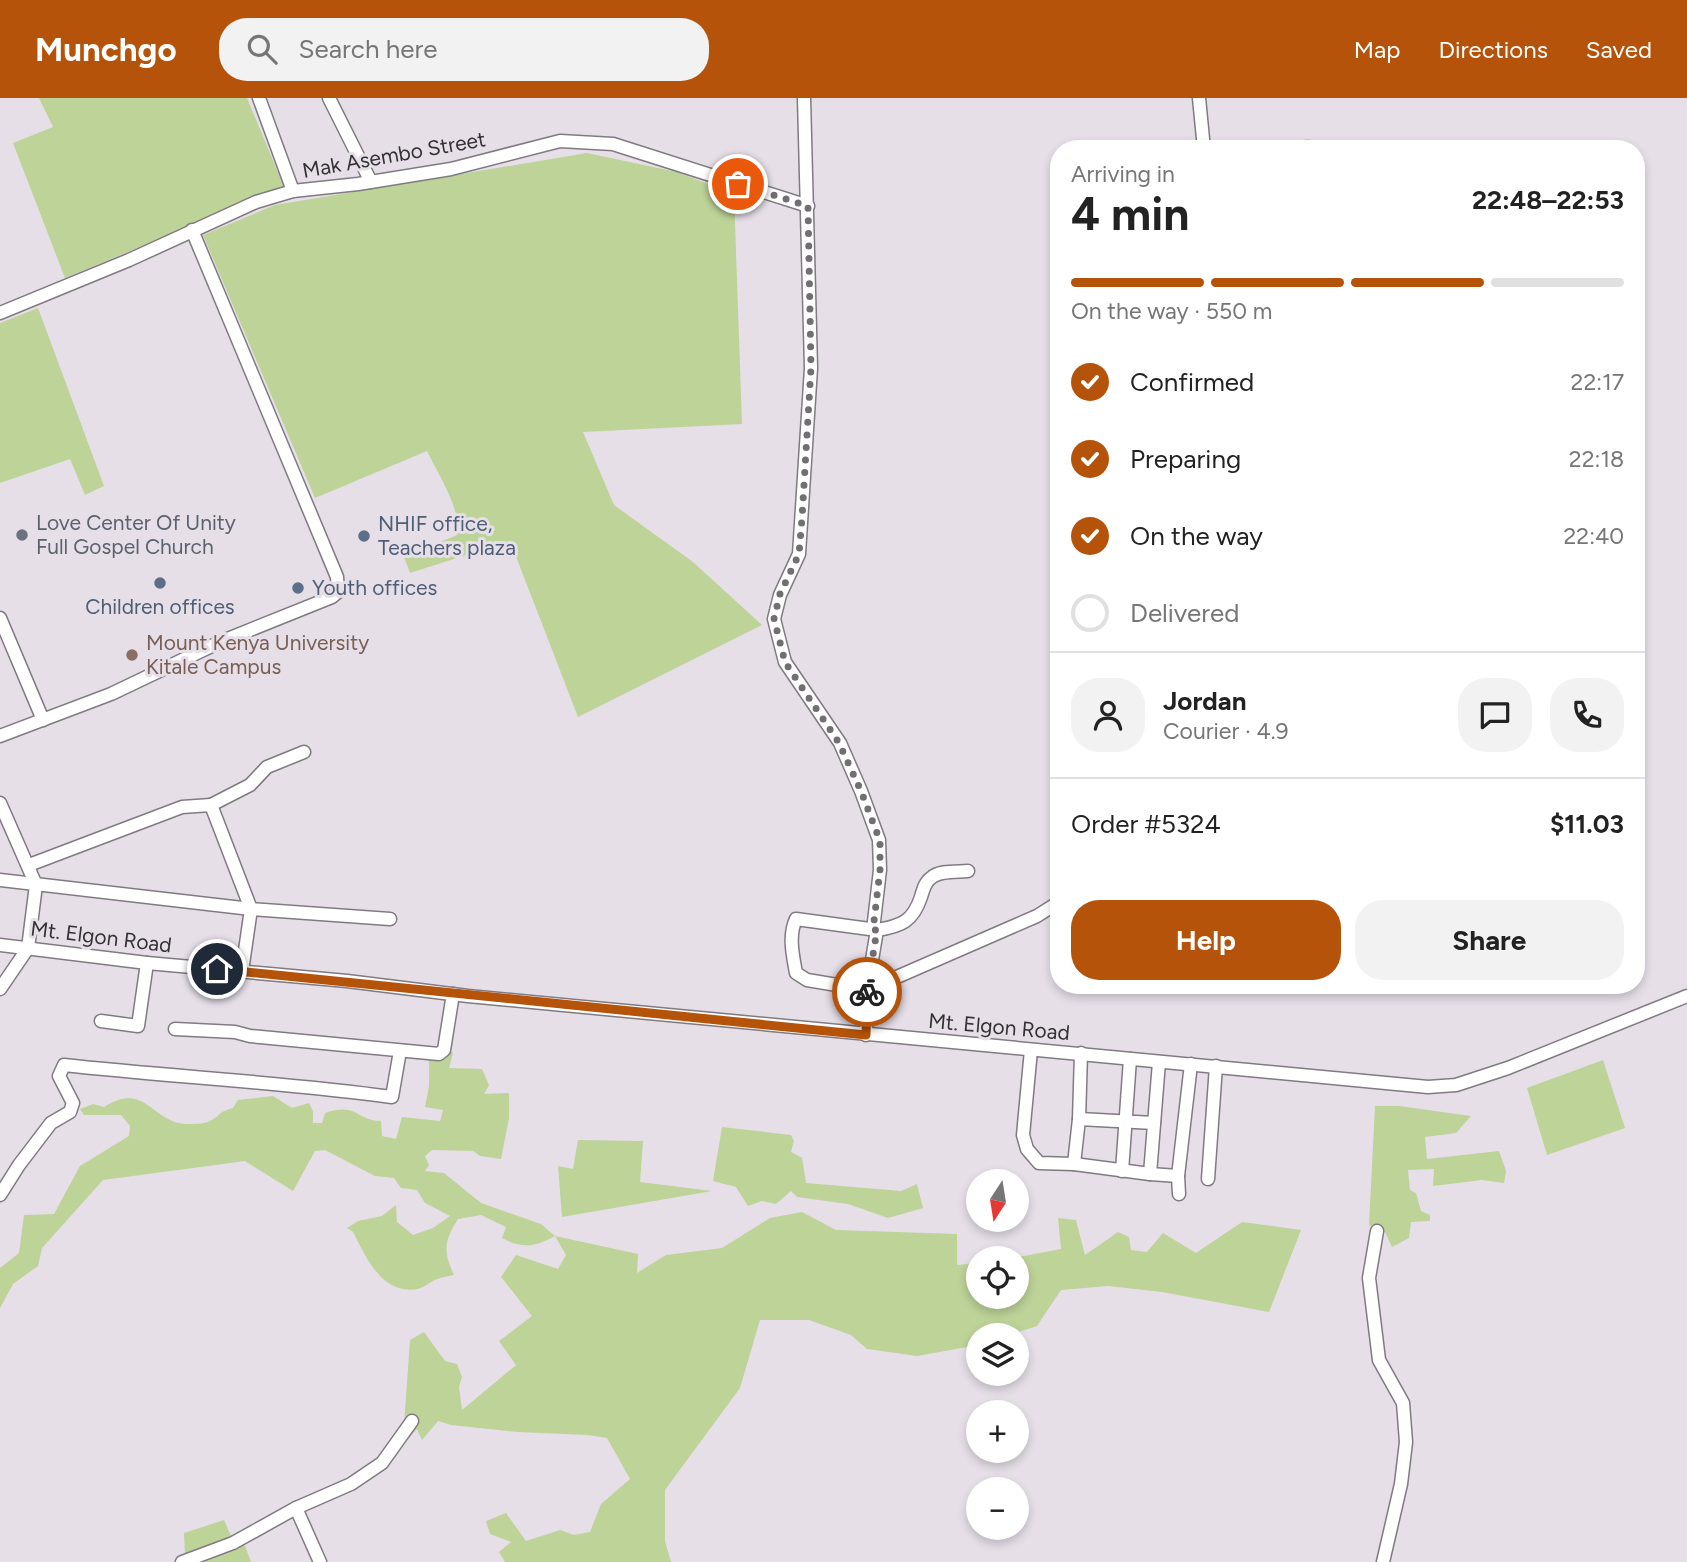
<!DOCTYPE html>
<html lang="en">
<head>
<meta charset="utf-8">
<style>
	body { margin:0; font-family:Figtree,sans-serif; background:#f2f2f2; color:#222; height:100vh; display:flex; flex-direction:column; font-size:26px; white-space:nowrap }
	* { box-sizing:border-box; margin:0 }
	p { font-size:23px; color:#767676 }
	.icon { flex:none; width:38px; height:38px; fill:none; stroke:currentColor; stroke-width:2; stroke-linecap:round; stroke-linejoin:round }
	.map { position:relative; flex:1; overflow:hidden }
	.sheet { position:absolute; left:1050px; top:42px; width:595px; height:854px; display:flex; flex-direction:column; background:#fff; border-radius:28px; box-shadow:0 4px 10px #0003 }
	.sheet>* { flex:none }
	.needle { width:46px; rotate:192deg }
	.tools { position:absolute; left:966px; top:1071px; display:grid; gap:14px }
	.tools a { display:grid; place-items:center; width:63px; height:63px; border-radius:50%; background:#fff; box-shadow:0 4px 10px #0003; font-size:35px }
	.pin { position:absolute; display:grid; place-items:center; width:60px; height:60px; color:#fff; margin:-30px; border:4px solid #fff; border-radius:50%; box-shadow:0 2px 7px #0007 }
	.courier { position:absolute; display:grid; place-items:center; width:70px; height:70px; margin:-35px; border:5px solid #b45309; border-radius:50%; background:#fff; color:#222; box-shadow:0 2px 9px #0007 }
	.overview em { font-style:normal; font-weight:700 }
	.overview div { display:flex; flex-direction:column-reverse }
	.overview { display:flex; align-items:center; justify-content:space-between; height:119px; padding:0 21px }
	h1 { font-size:46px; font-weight:700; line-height:52px }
	.bar { display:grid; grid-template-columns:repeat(4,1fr); gap:10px 7px; align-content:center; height:84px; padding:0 21px }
	.bar i { height:9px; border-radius:5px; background:#e0e0e0 }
	.bar .current { background:#b45309 }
	.bar p { grid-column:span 4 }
	.line { display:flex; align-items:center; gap:18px; padding:0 21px; border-top:2px solid #e0e0e0 }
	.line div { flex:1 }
	.round { display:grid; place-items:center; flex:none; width:74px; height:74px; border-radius:28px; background:#f2f2f2 }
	ol { padding:0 21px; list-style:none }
	li { display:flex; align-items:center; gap:21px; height:77px }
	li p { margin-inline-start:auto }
	li .icon { padding:7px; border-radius:50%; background:#b45309; color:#fff; stroke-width:4 }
	li:last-child { color:#767676 }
	li i { width:38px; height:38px; border:4px solid #e0e0e0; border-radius:50% }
	.primary-button { display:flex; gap:14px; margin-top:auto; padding:14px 21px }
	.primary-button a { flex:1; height:80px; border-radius:28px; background:#b45309; color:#fff; font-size:28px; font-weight:700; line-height:80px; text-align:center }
	.primary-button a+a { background:#f2f2f2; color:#222 }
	header { display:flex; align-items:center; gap:42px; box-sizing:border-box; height:98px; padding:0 35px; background:#b45309; color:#fff }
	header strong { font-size:33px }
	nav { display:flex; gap:38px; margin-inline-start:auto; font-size:24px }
	.search { width:490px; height:63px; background:#f2f2f2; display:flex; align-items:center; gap:18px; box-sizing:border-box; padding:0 24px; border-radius:28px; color:#767676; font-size:26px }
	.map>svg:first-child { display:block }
	.green { fill:#bdd398 }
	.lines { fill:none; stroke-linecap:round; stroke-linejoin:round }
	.minor-casing { stroke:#807a81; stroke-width:15 }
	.minor { stroke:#fff; stroke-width:12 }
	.done { stroke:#726e73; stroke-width:7; stroke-dasharray:0 12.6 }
	.route { stroke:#b45309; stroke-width:9 }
	.worship-dot { fill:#6b7280; stroke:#e6dfe8; stroke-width:2.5 }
	.service-dot { fill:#5c6f8a; stroke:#e6dfe8; stroke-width:2.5 }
	.education-dot { fill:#8d6e63; stroke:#e6dfe8; stroke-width:2.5 }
	.labels { text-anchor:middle; stroke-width:6; stroke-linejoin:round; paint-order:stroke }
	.street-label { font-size:21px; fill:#343134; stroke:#e6dfe8 }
	.worship-label { font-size:21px; fill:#5b616d; stroke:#e6dfe8; text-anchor:start }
	.service-label { font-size:21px; fill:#4e5e75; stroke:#e6dfe8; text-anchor:start }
	.education-label { font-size:21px; fill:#785e54; stroke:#e6dfe8; text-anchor:start }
</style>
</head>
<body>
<header>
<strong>Munchgo</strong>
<div class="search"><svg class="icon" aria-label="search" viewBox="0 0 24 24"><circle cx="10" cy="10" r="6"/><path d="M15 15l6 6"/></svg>Search here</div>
<nav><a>Map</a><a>Directions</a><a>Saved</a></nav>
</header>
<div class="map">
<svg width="1687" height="1464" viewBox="0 0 1687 1464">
	<rect width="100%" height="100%" fill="#e6dfe8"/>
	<g class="green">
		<polygon points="39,0 247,0 284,89 65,180 13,45 53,29"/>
		<polygon points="1309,41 1321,51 1267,51 1266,48"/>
		<path d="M 587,55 L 677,74 L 734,96 L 742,326 L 583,334 L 614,407 L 693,464 L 762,527 L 578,619 L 510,443 L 410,475 L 404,459 L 457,437 C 463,414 437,374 427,353 L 315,400 L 203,137 L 275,107 Z"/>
		<polygon points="38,210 104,388 85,397 70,361 0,385 0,225"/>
		<path d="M 448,951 L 453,955 L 449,970 L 482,971 L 489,987 L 484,996 L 509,995 L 509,1020 L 501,1061 L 480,1058 L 473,1053 L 432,1052 L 425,1058 L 429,1067 L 425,1073 L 444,1075 L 481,1105 L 541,1126 L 555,1138 L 638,1156 L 637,1175 L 666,1157 L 722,1150 L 770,1120 L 802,1114 L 836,1132 L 957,1136 L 957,1167 L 978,1165 L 978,1199 L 1017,1199 L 1017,1160 L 1013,1160 L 1061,1151 L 1058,1120 L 1076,1122 L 1085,1157 L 1118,1134 L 1129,1139 L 1131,1152 L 1147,1154 L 1163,1135 L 1196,1155 L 1242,1124 L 1301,1132 L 1269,1214 L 1162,1194 L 1108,1188 L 1061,1192 L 1037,1228 L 1009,1237 L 978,1237 L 978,1247 L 917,1258 L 867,1251 L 851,1237 L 809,1222 L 760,1222 L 740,1290 L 665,1392 L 665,1443 L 671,1464 L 505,1464 L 499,1454 L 511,1444 L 490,1436 L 486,1423 L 506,1415 L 526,1443 L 560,1432 L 574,1437 L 590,1434 L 601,1406 L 630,1381 L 607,1340 L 588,1337 L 517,1334 L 451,1327 L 438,1323 L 422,1342 L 417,1331 L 404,1345 L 397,1335 L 404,1327 L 410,1242 L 424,1234 L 445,1263 L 457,1266 L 462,1279 L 459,1289 L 462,1312 L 516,1267 L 499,1243 L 532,1218 L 501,1179 L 516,1157 L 558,1171 L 566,1157 L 555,1138 C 535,1149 522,1151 502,1140 L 506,1129 L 481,1117 L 458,1121 C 444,1143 443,1153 454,1177 C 449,1178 442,1179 437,1181 C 431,1183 425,1189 418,1191 C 382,1197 367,1161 353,1134 L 347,1130 L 358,1123 L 382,1118 L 396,1107 L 397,1124 L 413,1137 L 433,1130 L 450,1118 L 425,1105 L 417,1092 L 401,1090 L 394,1080 L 375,1078 L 325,1052 L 315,1053 L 293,1093 L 245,1063 L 103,1082 L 42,1150 L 38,1168 L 13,1186 L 0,1210 L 0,1170 L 19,1155 L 24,1117 L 54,1116 L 80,1068 L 129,1038 L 130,1028 L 121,1017 L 84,1017 L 80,1011 L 93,1006 L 104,1009 C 146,982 152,1026 188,1026 C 194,1026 205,1026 210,1023 C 221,1017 218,1014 233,1010 L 238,1002 L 273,998 L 292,1010 L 309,1005 L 313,1013 L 313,1025 L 322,1025 L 325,1015 C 358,1004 356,1023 381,1023 L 382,1038 L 396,1041 L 402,1019 L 440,1023 L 443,1012 L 425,1009 L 429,988 L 429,960 Z"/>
		<polygon points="1603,962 1625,1030 1547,1057 1527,990"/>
		<polygon points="1375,1008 1399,1008 1471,1018 1456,1035 1425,1039 1427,1061 1499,1053 1506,1073 1504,1085 1482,1082 1433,1088 1434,1071 1408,1072 1410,1092 1416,1095 1421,1113 1430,1117 1430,1123 1411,1124 1409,1140 1392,1149 1385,1134 1369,1127"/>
		<polygon points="722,1029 791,1037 794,1043 791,1054 802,1060 806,1085 901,1093 917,1086 923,1110 888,1120 848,1106 797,1099 791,1093 776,1106 762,1103 748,1108 736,1089 713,1083"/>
		<polygon points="578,1042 643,1043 640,1084 712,1093 562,1119 558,1068 573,1071"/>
		<polygon points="224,1422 230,1436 245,1448 251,1464 207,1464 185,1458 184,1435"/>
	</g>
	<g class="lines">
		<defs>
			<g id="minor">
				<polyline points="259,0 293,93"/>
				<polyline points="329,0 371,84"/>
				<polyline points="804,0 811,270 799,456 780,497 774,521 785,564 840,645 861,693 879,742 880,772 873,832"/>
				<polyline points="1199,0 1204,51"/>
				<polyline points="0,215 129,162 256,104 293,93 358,86 451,71 560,43 613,46 808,108"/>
				<polyline points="0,520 43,622"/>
				<polyline points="0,638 111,596 220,544 332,499 338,494 337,479 192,132"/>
				<polyline points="0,705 36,787 28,850 0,891"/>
				<polyline points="211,707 250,687 267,669 304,654"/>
				<polyline points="29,767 182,709 211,707 251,811 390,821"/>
				<polyline points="0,782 251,811 242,873"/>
				<path d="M 877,832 L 796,821 C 788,838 793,858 796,875 L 807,882 L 867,892 L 1037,818 L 1059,804"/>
				<polyline points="0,847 147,865 347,883 468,898 1428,989 1456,987 1508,970 1687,898"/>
				<polyline points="101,923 138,928 147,865"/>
				<polyline points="175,931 235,934 250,938 439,956 444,952 453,896"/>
				<path d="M 866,937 L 867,892 L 877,832 C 902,828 913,823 921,799 C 923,792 925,784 931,780 C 939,772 957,774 968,773"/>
				<polyline points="1031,952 1023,1037 1027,1051 1039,1065 1074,1066 1150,1076 1159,964"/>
				<polyline points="1079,1021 1154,1025"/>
				<polyline points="1074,1066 1079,1021 1081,955"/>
				<polyline points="1122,1073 1130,961"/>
				<polyline points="1150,1076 1178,1078"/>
				<polyline points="1208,1081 1216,968"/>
				<polyline points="1179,1096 1178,1078 1191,966"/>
				<path d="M 0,1097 L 19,1067 L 51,1025 L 70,1014 L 73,1005 L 59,978 L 64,967 C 173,979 283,984 392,999 L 400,953"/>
				<polyline points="1377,1133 1369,1180 1379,1262 1403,1305 1406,1344 1401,1386 1383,1464"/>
				<polyline points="296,1410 351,1386 382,1365 412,1323"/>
				<polyline points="182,1464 233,1445 296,1410 320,1464"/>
			</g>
		</defs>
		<use href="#minor" class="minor-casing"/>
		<use href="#minor" class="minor"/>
	</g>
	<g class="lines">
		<polyline class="done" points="738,86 808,108 811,270 802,420 799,456 780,496 774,521 785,564 839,645 861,693 880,743 880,772 873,832 877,832 867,894"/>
		<polyline class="route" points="217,871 866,937 867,894"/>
	</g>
	<circle class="worship-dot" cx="22" cy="437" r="7"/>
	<g class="service-dot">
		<circle cx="364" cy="438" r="7"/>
		<circle cx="160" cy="485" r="7"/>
		<circle cx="298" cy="490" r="7"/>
	</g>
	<circle class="education-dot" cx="132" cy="557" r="7"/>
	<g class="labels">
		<g class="street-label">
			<text transform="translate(394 57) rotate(-10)" y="7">Mak Asembo Street</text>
			<text transform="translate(101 839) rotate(7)" y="7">Mt. Elgon Road</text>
			<text transform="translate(999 929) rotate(5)" y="7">Mt. Elgon Road</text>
		</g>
		<g class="worship-label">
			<text x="36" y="432">Love Center Of Unity<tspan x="36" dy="24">Full Gospel Church</tspan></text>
		</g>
		<g class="service-label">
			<text x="378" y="433">NHIF office,<tspan x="378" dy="24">Teachers plaza</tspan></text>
			<text x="312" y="497">Youth offices</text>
			<text x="160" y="516" text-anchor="middle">Children offices</text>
		</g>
		<g class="education-label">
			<text x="146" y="552">Mount Kenya University<tspan x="146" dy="24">Kitale Campus</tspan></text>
		</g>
	</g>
</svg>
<div class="tools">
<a><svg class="needle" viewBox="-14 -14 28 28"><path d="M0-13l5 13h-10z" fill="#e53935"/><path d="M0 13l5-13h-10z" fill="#767676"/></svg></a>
<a><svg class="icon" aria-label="locate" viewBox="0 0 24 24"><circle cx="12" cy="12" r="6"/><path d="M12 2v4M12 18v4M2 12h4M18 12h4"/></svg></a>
<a><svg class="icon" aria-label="layers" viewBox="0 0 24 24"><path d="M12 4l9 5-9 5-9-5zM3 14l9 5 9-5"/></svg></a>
<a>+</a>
<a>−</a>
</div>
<div class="pin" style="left:738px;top:86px;background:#ea580c"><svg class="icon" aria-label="bag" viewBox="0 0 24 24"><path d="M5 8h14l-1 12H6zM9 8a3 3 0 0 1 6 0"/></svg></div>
<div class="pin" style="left:217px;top:871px;background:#1f2937"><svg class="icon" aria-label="home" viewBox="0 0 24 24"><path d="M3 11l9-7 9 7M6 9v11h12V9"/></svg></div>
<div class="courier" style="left:867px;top:894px"><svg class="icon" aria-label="bike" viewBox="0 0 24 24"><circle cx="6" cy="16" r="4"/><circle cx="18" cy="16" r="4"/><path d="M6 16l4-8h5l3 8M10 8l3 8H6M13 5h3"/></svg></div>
<section class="sheet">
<div class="overview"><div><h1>4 min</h1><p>Arriving in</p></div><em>22:48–22:53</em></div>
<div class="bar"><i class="current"></i><i class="current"></i><i class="current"></i><i></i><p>On the way · 550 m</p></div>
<ol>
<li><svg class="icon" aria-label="check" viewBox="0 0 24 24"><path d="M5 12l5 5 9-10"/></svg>Confirmed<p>22:17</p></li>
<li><svg class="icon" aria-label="check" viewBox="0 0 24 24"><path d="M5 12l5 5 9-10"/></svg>Preparing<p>22:18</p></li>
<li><svg class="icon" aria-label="check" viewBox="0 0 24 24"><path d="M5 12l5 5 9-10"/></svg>On the way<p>22:40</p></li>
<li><i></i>Delivered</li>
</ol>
<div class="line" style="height:126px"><a class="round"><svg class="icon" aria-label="person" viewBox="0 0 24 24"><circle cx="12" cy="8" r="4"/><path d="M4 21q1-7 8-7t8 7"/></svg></a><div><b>Jordan</b><p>Courier · 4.9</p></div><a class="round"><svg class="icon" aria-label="chat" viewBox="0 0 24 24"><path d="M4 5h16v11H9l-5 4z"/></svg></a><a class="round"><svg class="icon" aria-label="phone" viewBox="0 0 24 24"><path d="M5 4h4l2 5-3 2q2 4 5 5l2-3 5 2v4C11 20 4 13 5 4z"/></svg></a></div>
<div class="line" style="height:91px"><div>Order #5324</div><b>$11.03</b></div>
<div class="primary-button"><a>Help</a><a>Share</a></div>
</section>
</div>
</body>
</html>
